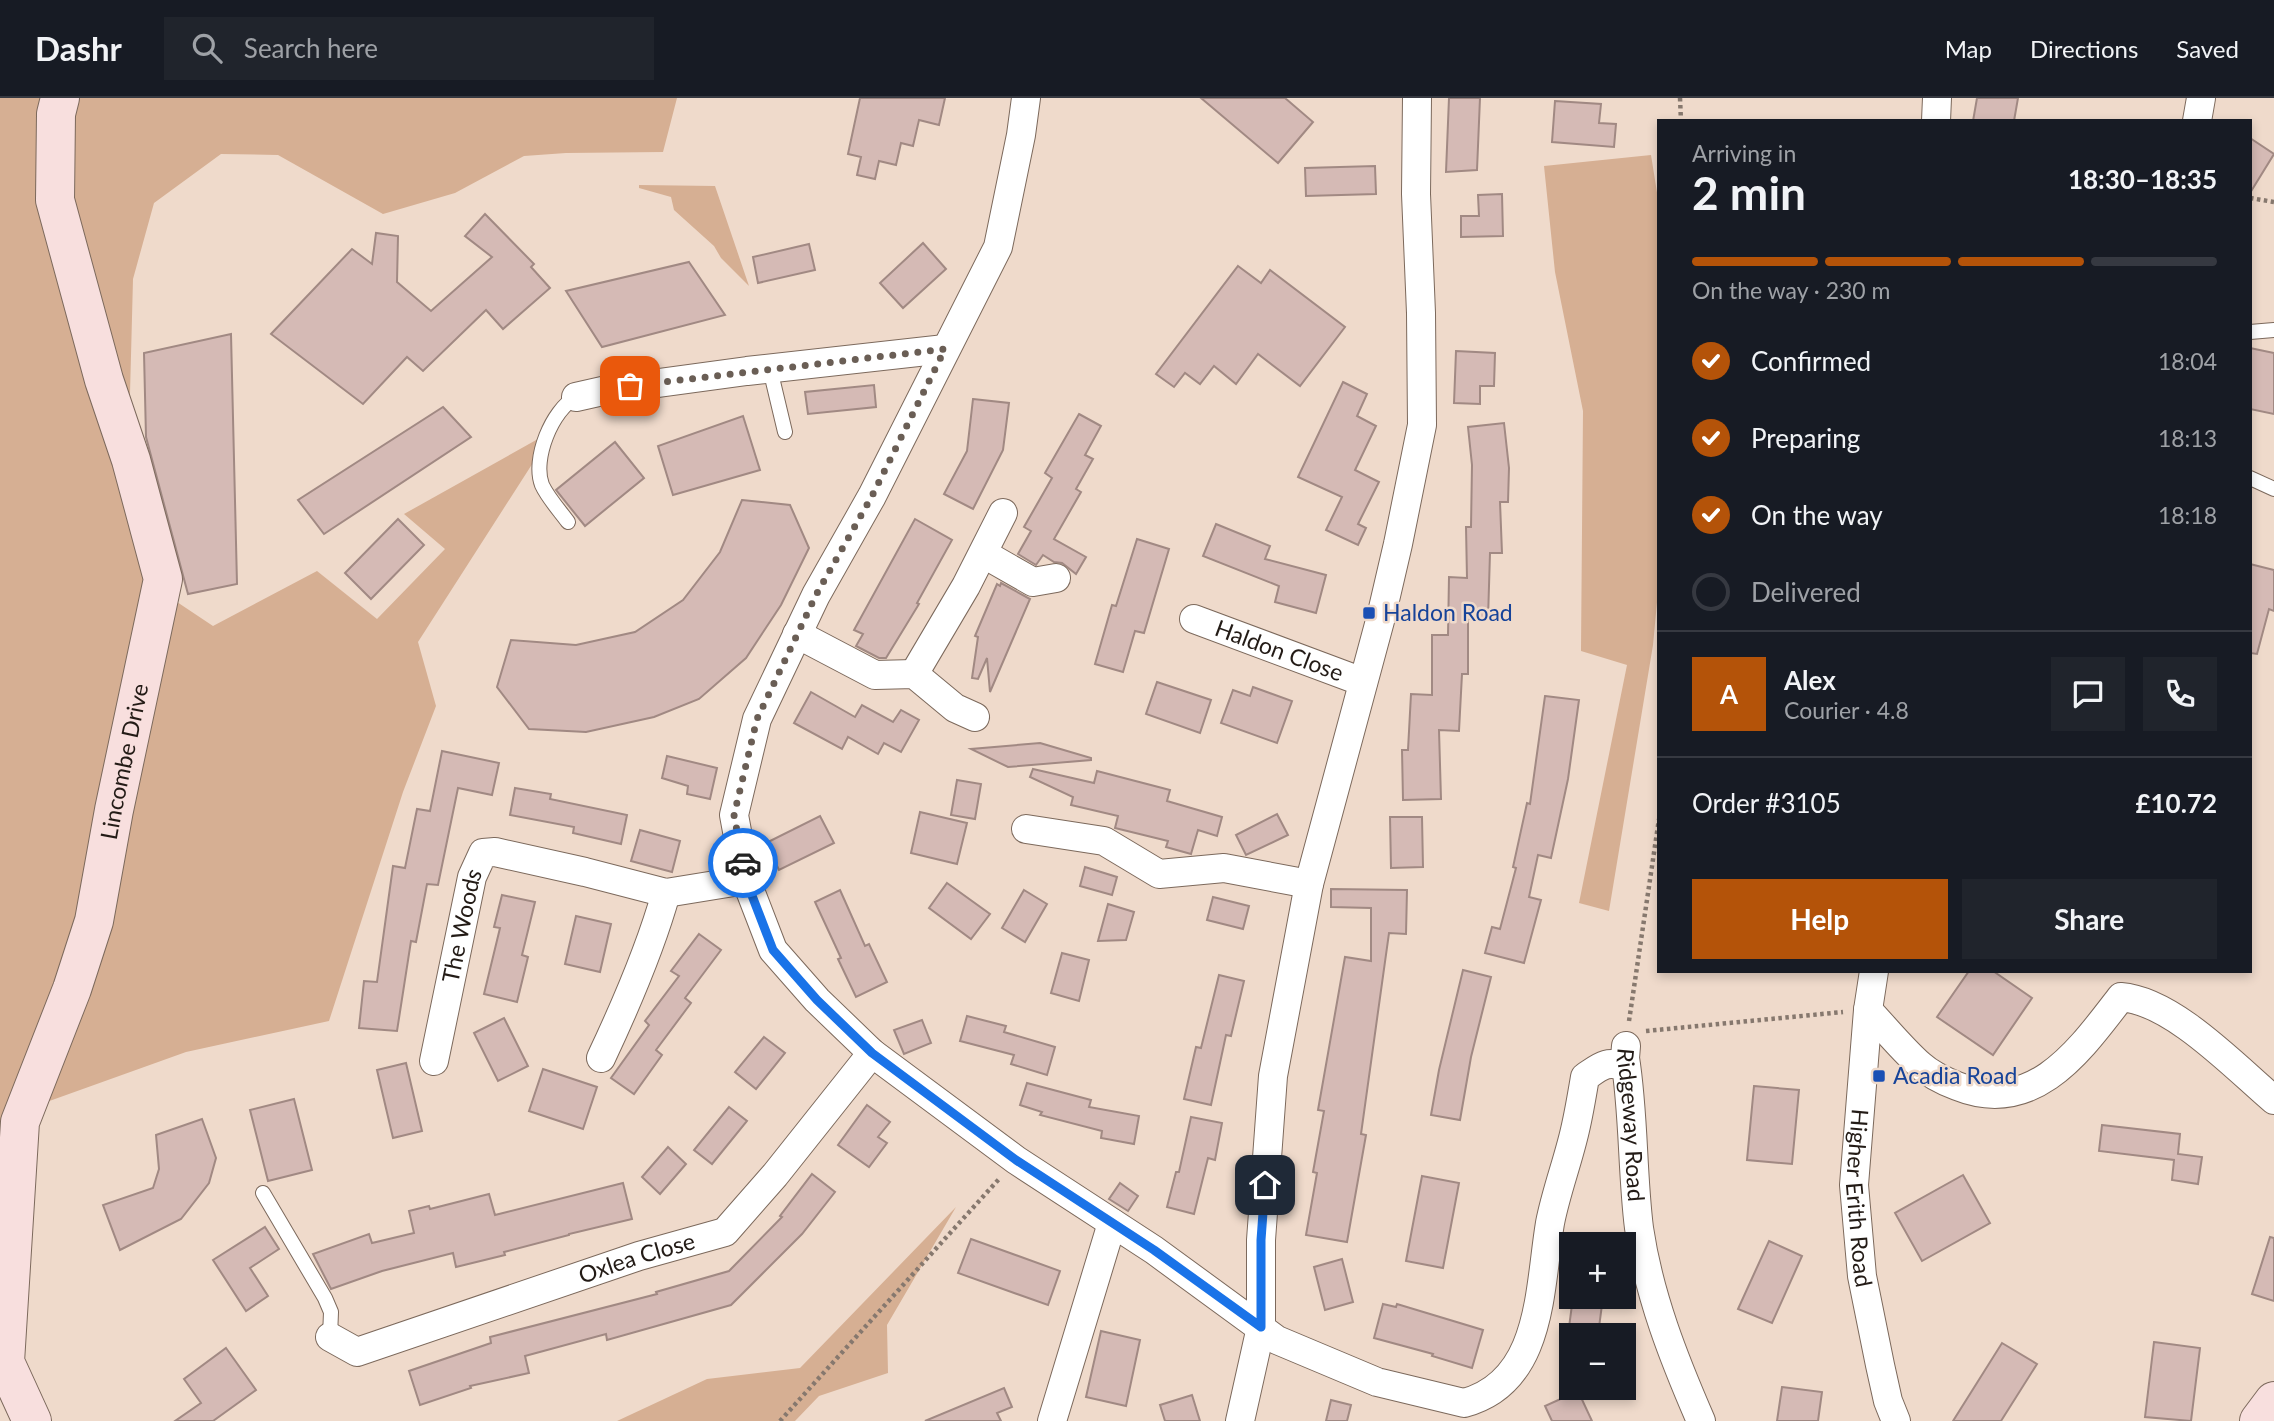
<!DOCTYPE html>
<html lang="en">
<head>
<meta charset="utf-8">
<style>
	body { margin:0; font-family:Lato,sans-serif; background:#20242c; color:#f1f3f6; height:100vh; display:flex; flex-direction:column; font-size:26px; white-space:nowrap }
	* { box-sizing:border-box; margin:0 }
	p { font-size:23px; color:#9ea1a6 }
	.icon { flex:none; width:38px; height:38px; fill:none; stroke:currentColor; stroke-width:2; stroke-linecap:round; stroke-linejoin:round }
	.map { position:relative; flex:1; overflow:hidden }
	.panel { position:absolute; left:1657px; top:21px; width:595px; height:854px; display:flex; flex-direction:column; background:#171b24; border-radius:0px; box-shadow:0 4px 10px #0003 }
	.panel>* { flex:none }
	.controls { position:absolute; left:1559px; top:1134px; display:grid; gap:14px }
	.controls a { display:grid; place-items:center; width:77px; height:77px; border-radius:0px; background:#171b24; box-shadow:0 4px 10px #0003; font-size:35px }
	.pin { position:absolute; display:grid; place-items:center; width:60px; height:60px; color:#fff; margin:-30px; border-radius:14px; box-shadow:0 4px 10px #0006 }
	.courier { position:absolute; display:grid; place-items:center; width:70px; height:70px; margin:-35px; border:5px solid #1a73e8; border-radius:50%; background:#fff; color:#222; box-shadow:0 2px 9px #0007 }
	.head em { font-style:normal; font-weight:700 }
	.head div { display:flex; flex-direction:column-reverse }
	.head { display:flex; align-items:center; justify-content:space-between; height:119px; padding:0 35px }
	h1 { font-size:46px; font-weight:700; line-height:52px }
	.bar { display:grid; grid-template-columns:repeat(4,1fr); gap:10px 7px; align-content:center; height:84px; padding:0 35px }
	.bar i { height:9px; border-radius:5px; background:#363941 }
	.bar .selected { background:#b45309 }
	.bar p { grid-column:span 4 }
	.line { display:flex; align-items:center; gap:18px; padding:0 35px; border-top:2px solid #363941 }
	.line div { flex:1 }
	.round { display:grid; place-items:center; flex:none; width:74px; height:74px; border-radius:0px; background:#20242c }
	ol { padding:0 35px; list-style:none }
	li { display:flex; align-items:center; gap:21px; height:77px }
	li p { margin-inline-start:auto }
	li .icon { padding:7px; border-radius:50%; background:#b45309; color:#fff; stroke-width:4 }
	li:last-child { color:#9ea1a6 }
	li i { width:38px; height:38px; border:4px solid #363941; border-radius:50% }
	.button { display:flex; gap:14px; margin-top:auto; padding:14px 35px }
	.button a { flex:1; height:80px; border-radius:0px; background:#b45309; color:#fff; font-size:28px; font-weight:700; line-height:80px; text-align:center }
	.button a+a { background:#20242c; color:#f1f3f6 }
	header { display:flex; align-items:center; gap:42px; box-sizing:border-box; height:98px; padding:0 35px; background:#171b24; border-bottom:2px solid #363941 }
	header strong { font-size:33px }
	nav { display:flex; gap:38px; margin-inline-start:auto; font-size:24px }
	.search { width:490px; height:63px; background:#20242c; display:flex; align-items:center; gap:18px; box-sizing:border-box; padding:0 24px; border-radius:0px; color:#9ea1a6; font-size:26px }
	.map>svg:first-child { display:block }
	.green { fill:#d6af93 }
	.building { fill:#d5bab5; stroke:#a18983; stroke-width:2 }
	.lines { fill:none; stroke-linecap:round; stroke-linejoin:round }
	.lane-casing { stroke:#7c695c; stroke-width:16 }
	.street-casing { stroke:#7c695c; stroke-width:30 }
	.secondary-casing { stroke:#7c695c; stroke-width:40 }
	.path { stroke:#86786e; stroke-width:4.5; stroke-dasharray:3.5 3.5; stroke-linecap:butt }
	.lane { stroke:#fff; stroke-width:14 }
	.street { stroke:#fff; stroke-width:28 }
	.secondary { stroke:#f8dfde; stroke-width:38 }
	.done { stroke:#6a5e55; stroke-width:7; stroke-dasharray:0 12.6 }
	.route { stroke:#1a73e8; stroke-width:9 }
	.transit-dot { fill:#1a4fb4; stroke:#efdacb; stroke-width:2.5 }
	.labels { text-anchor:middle; stroke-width:5; stroke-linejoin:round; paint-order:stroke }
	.transit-label { font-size:23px; fill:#164399; stroke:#efdacb; text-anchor:start }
	.street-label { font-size:23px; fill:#231b16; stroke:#efdacb }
</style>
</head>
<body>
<header>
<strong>Dashr</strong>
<div class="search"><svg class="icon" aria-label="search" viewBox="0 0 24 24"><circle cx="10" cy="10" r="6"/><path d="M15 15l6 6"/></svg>Search here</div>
<nav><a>Map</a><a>Directions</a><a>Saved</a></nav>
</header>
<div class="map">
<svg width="2274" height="1323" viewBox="0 0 2274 1323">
	<rect width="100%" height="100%" fill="#efdacb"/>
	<g class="green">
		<polygon points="0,0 677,0 663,54 566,55 524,58 455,95 383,116 278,57 221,56 154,105 133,181 129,334 153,488 213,528 317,473 377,521 445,451 404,416 554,332 418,544 436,608 403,694 329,923 186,954 2,1020 0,1055"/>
		<polygon points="1651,57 1659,107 1659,483 1653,547 1609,813 1579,805 1627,567 1581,553 1583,313 1555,174 1544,68"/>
		<polygon points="639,87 715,88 749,188 721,160 714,148 674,112 671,99 639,90"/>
		<polygon points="956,1109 887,1227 888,1275 819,1298 795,1323 617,1323 707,1281 800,1270"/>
	</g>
	<g class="building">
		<polygon points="860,0 945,0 939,27 919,22 913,48 901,45 896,67 879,63 875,81 857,77 861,59 848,56"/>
		<polygon points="1201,0 1285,0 1313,24 1278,65"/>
		<polygon points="1449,0 1480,0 1477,72 1446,74"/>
		<polygon points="1977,0 2018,0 2014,23 1973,23"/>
		<polygon points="1555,3 1601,6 1599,25 1616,26 1614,49 1552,44"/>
		<polygon points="2250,40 2274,56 2250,95"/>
		<polygon points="1375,68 1376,96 1306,98 1305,70"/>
		<polygon points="1502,96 1503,138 1461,139 1461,118 1479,118 1478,97"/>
		<polygon points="485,116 534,166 531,169 550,190 503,231 486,212 423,273 407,259 363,306 271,236 352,151 372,166 376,135 398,138 397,184 431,213 492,159 465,138"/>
		<polygon points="923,145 946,171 903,210 880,185"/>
		<polygon points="809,146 815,172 758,185 753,159"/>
		<polygon points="689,164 725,217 602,249 566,193"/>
		<polygon points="1238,168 1261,185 1270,172 1345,229 1300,288 1258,256 1236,286 1214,268 1200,286 1185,275 1174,289 1156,276"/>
		<polygon points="231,236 237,486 188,496 146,339 144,255"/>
		<polygon points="2250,250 2274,255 2274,316 2250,311"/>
		<polygon points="1456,253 1495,255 1494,288 1480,288 1480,306 1454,305"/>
		<polygon points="1343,284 1367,296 1357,318 1376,328 1355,372 1379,384 1358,426 1366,430 1358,447 1326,432 1342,399 1298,379"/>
		<polygon points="874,287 876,309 808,316 805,294"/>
		<polygon points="973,301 1009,305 1003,352 973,411 944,396 967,353"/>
		<polygon points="443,309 471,339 324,436 298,402"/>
		<polygon points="1079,316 1101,328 1085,357 1093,361 1076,391 1081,394 1054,441 1086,459 1076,476 1062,465 1054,464 1043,457 1036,467 1018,456 1031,433 1024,429 1052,380 1045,375"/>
		<polygon points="743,318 760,372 673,397 658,348"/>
		<polygon points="1504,325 1509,370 1508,404 1500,404 1502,455 1490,455 1488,521 1468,521 1468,576 1462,576 1459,633 1439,632 1441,701 1403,702 1402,652 1408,652 1411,596 1432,597 1432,537 1448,537 1449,479 1467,480 1466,429 1471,429 1472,367 1468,329"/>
		<polygon points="615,344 644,380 585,428 556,392"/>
		<polygon points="742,402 790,407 809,450 781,507 746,560 699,601 654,619 586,634 529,631 497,589 511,542 576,547 635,534 683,502 720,454"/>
		<polygon points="398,421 424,447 371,501 345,475"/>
		<polygon points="915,421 952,442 917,505 919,506 886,560 879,560 856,548 863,536 854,532"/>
		<polygon points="1216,426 1270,448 1265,461 1326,477 1316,515 1275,504 1279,488 1203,458"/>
		<polygon points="1137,441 1169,451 1144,535 1135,533 1123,574 1095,566 1112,507 1116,508"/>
		<polygon points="2250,466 2274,472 2274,513 2269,511 2257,556 2250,555"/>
		<polygon points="1001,485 1030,501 990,594 987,560 978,581 972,580 978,539 975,538 997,486 1000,488"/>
		<polygon points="1157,584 1211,602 1200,635 1146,616"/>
		<polygon points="1253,589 1292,603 1277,645 1221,625 1233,592 1250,598"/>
		<polygon points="811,594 855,619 862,607 893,624 901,612 919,622 901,654 884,645 878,656 848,639 842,651 794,625"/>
		<polygon points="1545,598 1579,602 1568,681 1551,760 1538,757 1529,799 1541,802 1524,865 1485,855 1492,829 1500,831 1516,770 1513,769 1527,705 1530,706"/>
		<polygon points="1040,645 1091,660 1091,662 1008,669 971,651"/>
		<polygon points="442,653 499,665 492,697 458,690 438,787 427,786 416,844 411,843 397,933 359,930 364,883 377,884 393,768 405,770 417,711 430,713"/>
		<polygon points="667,658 717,670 710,701 687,696 688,688 662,680"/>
		<polygon points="1033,671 1094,685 1097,673 1170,692 1167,703 1222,719 1217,738 1198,732 1191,756 1166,749 1168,743 1115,730 1118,718 1071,707 1073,699 1030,679"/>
		<polygon points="957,682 981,686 975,721 951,717"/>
		<polygon points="515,690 551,696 550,701 627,717 621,746 573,735 574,729 510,717"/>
		<polygon points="920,714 967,725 957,766 911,755"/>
		<polygon points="1277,716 1288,737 1246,757 1236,737"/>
		<polygon points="820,718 834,745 779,772 766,745"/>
		<polygon points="1390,719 1422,719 1423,769 1391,770"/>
		<polygon points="640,732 680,743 672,774 631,763"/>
		<polygon points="1085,769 1117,779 1112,797 1080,788"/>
		<polygon points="947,785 990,816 971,841 929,810"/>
		<polygon points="1331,791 1407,792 1406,836 1389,835 1361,1036 1366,1037 1347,1144 1306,1137 1317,1075 1313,1074 1324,1013 1318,1012 1345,859 1371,863 1371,810 1331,809"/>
		<polygon points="840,792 865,848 869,846 887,884 856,899 838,861 841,860 815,804"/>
		<polygon points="1024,792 1047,806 1025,844 1002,830"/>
		<polygon points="502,797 535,804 522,857 528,859 517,904 484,896 500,830 494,829"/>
		<polygon points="1213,799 1249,808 1243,831 1207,822"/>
		<polygon points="1108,806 1134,814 1126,842 1098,843"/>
		<polygon points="576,818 611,826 600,874 565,866"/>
		<polygon points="699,836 721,852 685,900 691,905 656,952 662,957 634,996 611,980 649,927 645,923 679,878 671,873"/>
		<polygon points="1062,855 1089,862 1079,903 1051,895"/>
		<polygon points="1463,872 1491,879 1471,959 1460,1022 1431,1017 1439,972"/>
		<polygon points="1969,873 1993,873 2032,900 1993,957 1937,919"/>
		<polygon points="1219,877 1244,883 1231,938 1226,937 1211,1007 1184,1001 1196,949 1201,950"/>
		<polygon points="967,918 1006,928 1004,934 1055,949 1047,977 1011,966 1014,957 960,943"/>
		<polygon points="504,920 528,968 498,983 474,935"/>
		<polygon points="922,922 931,945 904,956 894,932"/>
		<polygon points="764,939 785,955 756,991 735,974"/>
		<polygon points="406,965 422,1033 393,1040 377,972"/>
		<polygon points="543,971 597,989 583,1031 529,1013"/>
		<polygon points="1027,985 1091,1002 1089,1009 1139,1018 1134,1046 1101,1040 1102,1033 1040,1017 1042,1014 1020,1007"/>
		<polygon points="1754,988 1799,992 1792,1066 1747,1062"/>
		<polygon points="294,1001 312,1072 268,1083 250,1012"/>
		<polygon points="867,1007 890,1024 878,1039 887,1045 869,1069 838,1047"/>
		<polygon points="729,1009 747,1023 712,1066 694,1052"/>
		<polygon points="1191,1019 1222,1025 1215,1062 1208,1060 1194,1116 1167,1109 1176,1074 1179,1074"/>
		<polygon points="202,1021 216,1060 209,1085 181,1121 120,1152 103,1107 153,1090 159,1071 156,1037"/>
		<polygon points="2102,1027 2180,1036 2178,1056 2202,1059 2198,1086 2172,1082 2174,1062 2099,1053"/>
		<polygon points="668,1049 686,1066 660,1096 642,1079"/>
		<polygon points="812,1076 835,1094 802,1136 731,1207 607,1242 606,1236 525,1258 529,1275 470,1288 471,1290 420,1307 409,1273 491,1245 490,1239 657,1196 656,1194 729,1173 782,1119 780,1118"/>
		<polygon points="1963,1077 1990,1125 1922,1163 1895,1115"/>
		<polygon points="1422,1078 1459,1085 1443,1170 1406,1163"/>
		<polygon points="623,1085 632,1121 569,1136 569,1137 504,1154 505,1157 456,1169 453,1155 382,1173 331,1191 313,1156 369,1136 372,1145 414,1135 409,1113 429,1108 430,1111 489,1096 495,1117"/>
		<polygon points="1120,1085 1138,1098 1128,1113 1109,1101"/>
		<polygon points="265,1129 279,1151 250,1170 268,1198 246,1213 213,1162"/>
		<polygon points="2270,1139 2274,1140 2274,1203 2252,1196"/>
		<polygon points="971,1141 1060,1173 1048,1207 958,1175"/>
		<polygon points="1769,1143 1802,1158 1772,1225 1738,1211"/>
		<polygon points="1342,1161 1353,1204 1325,1212 1314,1169"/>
		<polygon points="1573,1199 1603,1199 1598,1237 1568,1237"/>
		<polygon points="1383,1206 1396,1209 1397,1206 1483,1232 1472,1270 1432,1258 1433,1256 1374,1240"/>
		<polygon points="1101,1233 1140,1242 1126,1308 1086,1299"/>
		<polygon points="2154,1244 2200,1250 2191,1323 2145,1319"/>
		<polygon points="2002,1245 2037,1266 2001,1323 1953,1323"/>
		<polygon points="226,1250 256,1292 213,1323 175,1323 201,1305 184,1281"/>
		<polygon points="1782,1289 1822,1294 1818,1323 1777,1323"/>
		<polygon points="1004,1290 1012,1309 997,1315 1001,1323 925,1323"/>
		<polygon points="1578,1293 1592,1323 1552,1323 1545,1308"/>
		<polygon points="1192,1297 1200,1323 1165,1323 1160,1307"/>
		<polygon points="1331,1302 1351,1307 1347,1323 1326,1323"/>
	</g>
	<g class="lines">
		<defs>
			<g id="lane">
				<polyline points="2250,234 2274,232"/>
				<polyline points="770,271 785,334"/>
				<polyline points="2250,380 2274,391"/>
				<path d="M 568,424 C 560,413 548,400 542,387 C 532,361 552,312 576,299"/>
				<polyline points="263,1095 325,1200 331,1214 330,1239"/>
			</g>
			<g id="street">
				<path d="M 1026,0 L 1021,37 L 998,149 L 872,398 L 816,497 L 757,621 L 734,717 L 746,782 L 773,852 L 817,902 L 872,955 L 1016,1062 L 1154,1152 L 1277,1242 L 1377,1284 L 1464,1305 C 1543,1284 1539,1190 1550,1125 C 1556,1094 1568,1063 1575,1032 C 1579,1015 1582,997 1585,979 C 1601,968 1606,962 1626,969"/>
				<polyline points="1936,23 1937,0"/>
				<polyline points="2197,23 2201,0"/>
				<polyline points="576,299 607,292 747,273 945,251"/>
				<polyline points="984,456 1033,484 1056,480"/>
				<path id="s1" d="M 1194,521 L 1363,584"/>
				<polyline points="797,536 875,577 914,576 955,610 975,619"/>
				<polyline points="914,576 966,488 1003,415"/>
				<polyline points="1026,731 1104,743 1159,776 1224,770 1309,786"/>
				<path id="s2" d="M 1874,873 L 1868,912 L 1854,1087 L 1862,1178 L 1880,1267 L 1888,1303 L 1896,1323"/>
				<path d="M 1868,912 C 1885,930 1901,950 1920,967 C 1930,976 1944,983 1957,988 C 2034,1019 2080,952 2121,899 C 2173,903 2235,969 2274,1002"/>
				<path id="s3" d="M 1626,948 L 1625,960 C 1634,1016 1632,1074 1639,1130 C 1649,1198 1674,1261 1701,1323"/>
				<path d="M 601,960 C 626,907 650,852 666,795"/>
				<path id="s4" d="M 434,963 L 472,779 L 483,755 L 495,754 L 585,774 L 666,795 L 746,782"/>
				<path id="s5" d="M 330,1239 L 357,1254 L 639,1158 L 725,1134 L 775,1077 L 872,955"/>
				<polyline points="1052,1323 1112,1125"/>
				<polyline points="1240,1323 1261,1229 1261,1142 1273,978 1309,786 1381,519 1398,446 1422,327 1421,215 1416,96 1417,0"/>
			</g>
			<g id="secondary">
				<path id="s6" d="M 32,1323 L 5,1264 L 20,1024 L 72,891 L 94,823 L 114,712 L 163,481 L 131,362 L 104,282 L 55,102 L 56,16 L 60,0"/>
				<polyline points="2259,1323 2274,1303"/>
			</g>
		</defs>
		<use href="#lane" class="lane-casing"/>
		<use href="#street" class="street-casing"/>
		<use href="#secondary" class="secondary-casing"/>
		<g class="path">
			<polyline points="1680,0 1681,23"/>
			<polyline points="2250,100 2274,104"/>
			<polyline points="1629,923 1659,721"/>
			<polyline points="1646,933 1843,914"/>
			<polyline points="780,1323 999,1081"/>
		</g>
		<use href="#lane" class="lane"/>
		<use href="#street" class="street"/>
		<use href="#secondary" class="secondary"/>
	</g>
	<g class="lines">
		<polyline class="done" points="630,288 945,251 872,398 816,497 757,621 734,717 743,765"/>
		<polyline class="route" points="743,765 746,782 773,852 817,902 872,955 1016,1062 1154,1152 1261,1229 1261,1142 1265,1087"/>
	</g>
	<g class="transit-dot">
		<rect x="1362" y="508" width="14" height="14" rx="3.5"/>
		<rect x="1872" y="971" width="14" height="14" rx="3.5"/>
	</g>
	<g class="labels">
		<g class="transit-label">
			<text x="1383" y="523">Haldon Road</text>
			<text x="1893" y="986">Acadia Road</text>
		</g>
		<g class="street-label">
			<text dy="8" stroke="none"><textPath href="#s1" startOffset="91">Haldon Close</textPath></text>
			<text dy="8" stroke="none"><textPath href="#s6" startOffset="682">Lincombe Drive</textPath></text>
			<text dy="8" stroke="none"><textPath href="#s4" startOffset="138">The Woods</textPath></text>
			<text dy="8" stroke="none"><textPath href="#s3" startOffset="79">Ridgeway Road</textPath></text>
			<text dy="8" stroke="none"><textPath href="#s2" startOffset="228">Higher Erith Road</textPath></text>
			<text dy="8" stroke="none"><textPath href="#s5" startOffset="326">Oxlea Close</textPath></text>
		</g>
	</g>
</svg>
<div class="controls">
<a>+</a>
<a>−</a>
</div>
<div class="pin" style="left:630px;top:288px;background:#ea580c"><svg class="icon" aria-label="bag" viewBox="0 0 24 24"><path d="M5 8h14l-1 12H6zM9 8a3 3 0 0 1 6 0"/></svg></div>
<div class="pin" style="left:1265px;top:1087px;background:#1f2937"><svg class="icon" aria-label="home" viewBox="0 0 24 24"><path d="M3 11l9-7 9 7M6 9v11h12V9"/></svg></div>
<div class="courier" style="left:743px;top:765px"><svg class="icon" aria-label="car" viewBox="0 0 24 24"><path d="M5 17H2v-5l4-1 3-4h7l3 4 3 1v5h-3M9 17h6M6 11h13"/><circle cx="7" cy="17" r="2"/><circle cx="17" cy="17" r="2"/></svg></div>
<section class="panel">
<div class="head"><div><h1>2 min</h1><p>Arriving in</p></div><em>18:30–18:35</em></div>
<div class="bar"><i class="selected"></i><i class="selected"></i><i class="selected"></i><i></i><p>On the way · 230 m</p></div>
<ol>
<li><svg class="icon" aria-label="check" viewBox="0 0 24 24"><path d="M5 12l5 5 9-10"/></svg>Confirmed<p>18:04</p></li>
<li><svg class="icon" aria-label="check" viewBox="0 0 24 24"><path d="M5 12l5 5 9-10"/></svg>Preparing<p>18:13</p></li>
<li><svg class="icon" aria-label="check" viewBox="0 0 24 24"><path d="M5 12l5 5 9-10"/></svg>On the way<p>18:18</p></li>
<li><i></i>Delivered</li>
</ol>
<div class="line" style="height:126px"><b class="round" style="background:#b45309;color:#fff">A</b><div><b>Alex</b><p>Courier · 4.8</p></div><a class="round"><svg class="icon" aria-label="chat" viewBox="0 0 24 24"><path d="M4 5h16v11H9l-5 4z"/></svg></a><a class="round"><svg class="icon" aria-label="phone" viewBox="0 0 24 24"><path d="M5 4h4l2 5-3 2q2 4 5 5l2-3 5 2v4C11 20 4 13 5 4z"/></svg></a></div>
<div class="line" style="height:91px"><div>Order #3105</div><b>£10.72</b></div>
<div class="button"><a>Help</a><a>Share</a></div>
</section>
</div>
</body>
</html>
